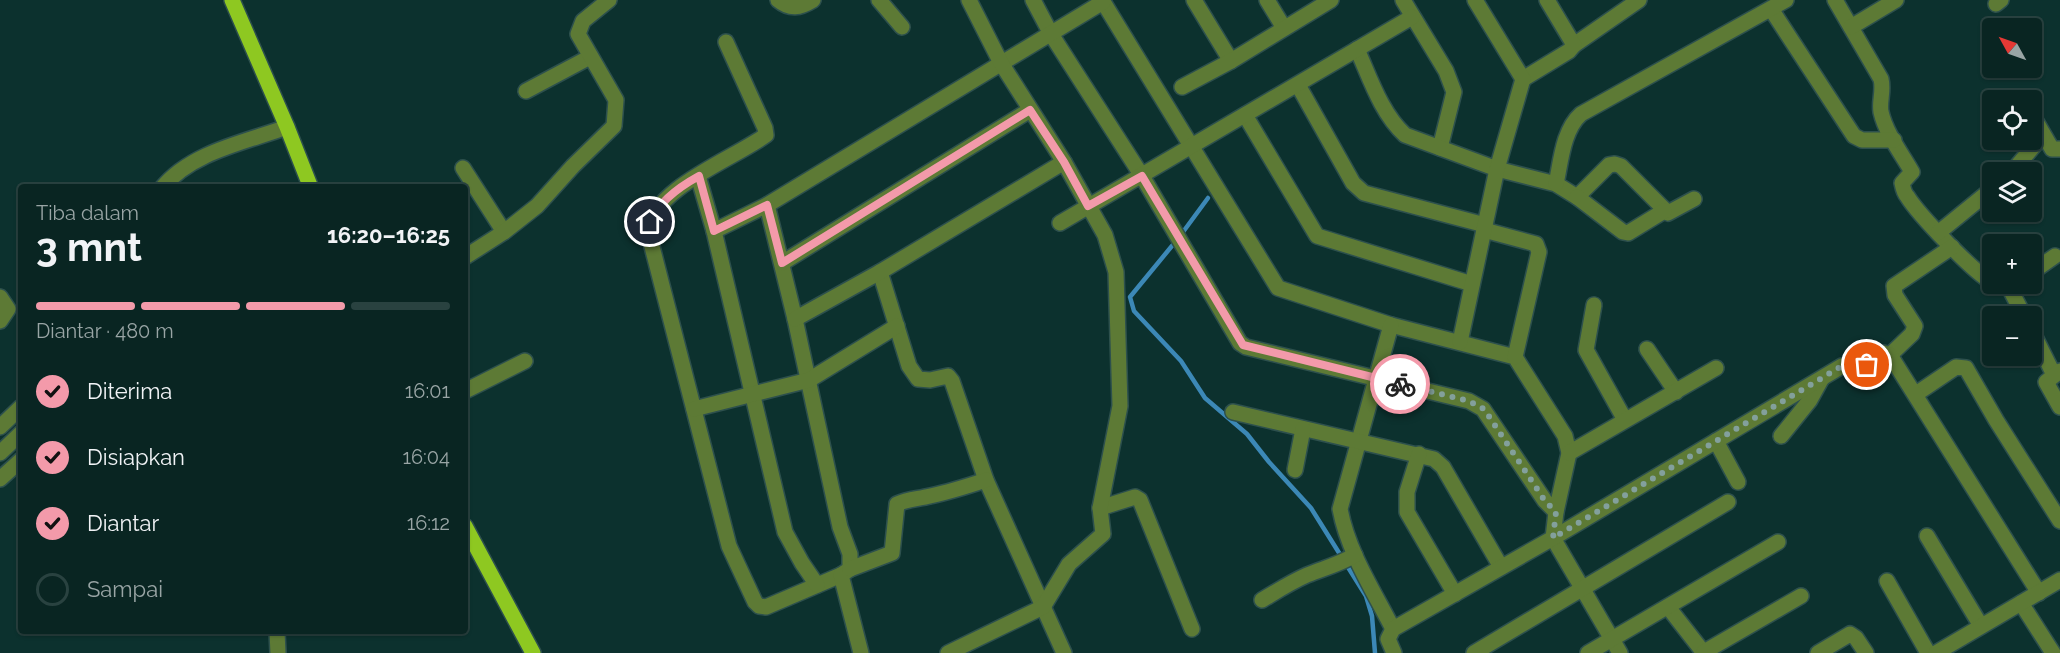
<!DOCTYPE html>
<html lang="id">
<head>
<meta charset="utf-8">
<style>
	body { margin:0; font-family:Raleway,sans-serif; background:#17312f; color:#f1f3f6; height:100vh; display:flex; flex-direction:column; font-size:22px; white-space:nowrap }
	* { box-sizing:border-box; margin:0 }
	p { font-size:20px; color:#99a5a5 }
	.icon { flex:none; width:33px; height:33px; fill:none; stroke:currentColor; stroke-width:2; stroke-linecap:round; stroke-linejoin:round }
	.map { position:relative; flex:1; overflow:hidden }
	.side { position:absolute; left:18px; top:184px; width:450px; height:450px; display:flex; flex-direction:column; background:#092522; border-radius:6px; box-shadow:0 2px 4px #0004,0 0 0 2px #294240 }
	.side>* { flex:none }
	.needle { width:39px; rotate:310deg }
	.tools { position:absolute; left:1982px; top:18px; display:grid; gap:12px }
	.tools a { display:grid; place-items:center; width:60px; height:60px; border-radius:6px; background:#092522; box-shadow:0 2px 4px #0004,0 0 0 2px #294240; font-size:30px }
	.pin { position:absolute; display:grid; place-items:center; width:51px; height:51px; color:#fff; margin:-26px; border:3px solid #fff; border-radius:50%; box-shadow:0 2px 6px #0007 }
	.courier { position:absolute; display:grid; place-items:center; width:60px; height:60px; margin:-30px; border:4px solid #f39aaa; border-radius:50%; background:#fff; color:#222; box-shadow:0 2px 8px #0007 }
	.overview em { font-style:normal; font-weight:700 }
	.overview div { display:flex; flex-direction:column-reverse }
	.overview { display:flex; align-items:center; justify-content:space-between; height:102px; padding:0 18px }
	h1 { font-size:39px; font-weight:700; line-height:45px }
	.bar { display:grid; grid-template-columns:repeat(4,1fr); gap:9px 6px; align-content:center; height:72px; padding:0 18px }
	.bar i { height:8px; border-radius:4px; background:#294240 }
	.bar .current { background:#f39aaa }
	.bar p { grid-column:span 4 }
	ol { padding:0 18px; list-style:none }
	li { display:flex; align-items:center; gap:18px; height:66px }
	li p { margin-inline-start:auto }
	li .icon { padding:6px; border-radius:50%; background:#f39aaa; color:#111; stroke-width:4 }
	li:last-child { color:#99a5a5 }
	li i { width:33px; height:33px; border:3px solid #294240; border-radius:50% }
	.map>svg:first-child { display:block }
	.lines { fill:none; stroke-linecap:round; stroke-linejoin:round }
	.stream { stroke:#3c88b6; stroke-width:4.5 }
	.minor-casing { stroke:#2d504d; stroke-width:18 }
	.major-casing { stroke:#2d504d; stroke-width:18 }
	.minor { stroke:#5d7a35; stroke-width:15 }
	.major { stroke:#8ec821; stroke-width:15 }
	.done { stroke:#83a09c; stroke-width:6; stroke-dasharray:0 10.8 }
	.route { stroke:#f39aaa; stroke-width:8 }
</style>
</head>
<body>
<div class="map">
<svg width="2060" height="653" viewBox="0 0 2060 653">
	<rect width="100%" height="100%" fill="#0c312e"/>
	<g class="lines">
		<g class="stream">
			<polyline points="1183,232 1208,198"/>
			<polyline points="1176,241 1130,297 1134,311 1181,361 1205,398 1247,434 1269,462 1311,508 1366,596 1372,616 1375,653"/>
		</g>
		<defs>
			<g id="minor">
				<path d="M 778,0 C 790,10 800,8 813,0"/>
				<polyline points="879,0 902,27"/>
				<polyline points="1033,0 1051,34 1142,176 1240,343 1246,347 1469,401 1483,409 1545,501 1556,512"/>
				<polyline points="1102,0 1278,288 1391,325 1515,357 1565,436 1569,453 1556,512 1553,538 1620,653"/>
				<polyline points="1194,0 1231,61"/>
				<polyline points="1267,0 1284,28"/>
				<polyline points="1403,0 1446,71 1454,92 1440,148"/>
				<path d="M 1835,0 L 1881,79 C 1884,91 1879,101 1881,112 C 1886,134 1902,154 1912,172 L 1902,183 C 1903,188 1904,193 1907,196 C 1918,214 1974,273 1992,282"/>
				<polyline points="1996,4 2001,0"/>
				<polyline points="1771,9 1854,136 1862,140 1894,140"/>
				<polyline points="1851,27 1896,0"/>
				<path d="M 726,42 L 765,128 L 766,135 C 733,159 653,188 648,231 L 729,546 L 755,602 L 759,606 L 766,607 L 841,575"/>
				<polyline points="1574,45 1639,0"/>
				<path d="M 1357,49 C 1370,78 1381,113 1405,135 L 1497,169 L 1556,184 L 1577,197 L 1609,165 L 1615,164 L 1621,166 L 1668,213 L 1694,199"/>
				<polyline points="1523,79 1569,51 1574,45 1547,0"/>
				<polyline points="1298,85 1353,183 1364,193 1485,225"/>
				<polyline points="1182,87 1231,61 1331,0"/>
				<polyline points="526,91 590,57"/>
				<polyline points="1245,115 1317,236 1472,284"/>
				<polyline points="2034,118 2052,149 2060,149"/>
				<polyline points="463,168 504,232"/>
				<polyline points="2012,172 2042,136"/>
				<polyline points="698,176 714,231 785,532 802,563 817,585"/>
				<path d="M 1556,184 C 1561,161 1563,130 1581,114 L 1786,0"/>
				<path d="M 162,188 C 191,152 246,142 287,127"/>
				<polyline points="1577,197 1623,232 1628,233 1664,211"/>
				<polyline points="767,205 795,319 840,527 850,554 850,569 841,575 861,653"/>
				<polyline points="1060,223 1412,17"/>
				<polyline points="1484,230 1536,244 1539,252 1515,357"/>
				<polyline points="714,231 767,205 1103,2"/>
				<polyline points="1938,233 1992,189"/>
				<polyline points="465,257 504,232 537,206 573,166 614,126 616,100 578,34 583,21 609,0"/>
				<polyline points="782,263 1030,110"/>
				<polyline points="880,272 909,366 918,379 930,380 948,376 952,381 986,480 1064,653"/>
				<polyline points="2031,273 2055,256"/>
				<polyline points="1999,284 2010,289 2024,316"/>
				<polyline points="0,297 8,309 0,321"/>
				<polyline points="1594,305 1586,350 1625,420"/>
				<polyline points="795,319 880,272 1064,162"/>
				<path d="M 1391,325 L 1340,509 C 1348,552 1373,590 1393,629"/>
				<polyline points="2031,329 2054,375"/>
				<polyline points="1460,342 1497,169 1523,79 1475,0"/>
				<polyline points="1647,349 1676,392"/>
				<polyline points="1890,355 1912,334 1915,326 1895,295 1894,286 1952,247"/>
				<polyline points="2060,371 2046,382 2060,407"/>
				<polyline points="465,391 525,361"/>
				<polyline points="1916,394 1956,367 1966,368 1996,420 2060,521"/>
				<polyline points="694,409 809,380 897,326"/>
				<polyline points="1233,412 1434,459 1443,467 1501,567"/>
				<polyline points="0,427 21,407"/>
				<polyline points="1781,436 1810,400 1821,380"/>
				<polyline points="1716,441 1738,482"/>
				<polyline points="0,453 21,433"/>
				<polyline points="1569,453 1716,368"/>
				<polyline points="1419,454 1407,492 1407,512 1455,594"/>
				<polyline points="1295,470 1303,429"/>
				<polyline points="0,479 21,460"/>
				<polyline points="1100,508 1135,497 1140,500 1192,629"/>
				<polyline points="1927,536 1981,626"/>
				<path d="M 850,569 L 892,553 L 897,504 C 908,499 918,499 930,496 C 949,492 968,486 986,480"/>
				<polyline points="1887,581 1928,653"/>
				<path d="M 1262,600 C 1277,591 1291,582 1307,575 C 1324,568 1338,565 1355,555"/>
				<polyline points="2021,603 2053,653"/>
				<polyline points="1668,607 1704,653"/>
				<polyline points="277,632 278,653"/>
				<polyline points="1704,652 1801,596"/>
				<polyline points="948,653 1043,607 1069,564 1103,534 1100,508 1120,406 1116,272 1105,235 1064,162 1001,63 969,0"/>
				<polyline points="1394,653 1388,639 1393,629 1553,538 1842,366 1867,365 1883,353 1890,355 2039,593"/>
				<polyline points="1474,653 1728,502"/>
				<polyline points="1588,653 1778,542"/>
				<polyline points="1818,653 1850,634 1856,638 1866,653"/>
				<polyline points="1936,653 2060,580"/>
			</g>
			<g id="major">
				<polyline points="232,0 287,127 311,188"/>
				<polyline points="465,526 533,653"/>
			</g>
		</defs>
		<use href="#minor" class="minor-casing"/>
		<use href="#major" class="major-casing"/>
		<use href="#minor" class="minor"/>
		<use href="#major" class="major"/>
	</g>
	<g class="lines">
		<polyline class="done" points="1400,384 1469,401 1484,409 1545,501 1556,512 1553,538 1842,366 1867,365"/>
		<path class="route" d="M 650,222 C 659,201 679,187 699,176 L 714,231 L 767,205 L 782,263 L 1030,110 L 1064,162 L 1088,206 L 1142,176 L 1243,345 L 1400,384"/>
	</g>
</svg>
<div class="tools">
<a><svg class="needle" viewBox="-14 -14 28 28"><path d="M0-13l5 13h-10z" fill="#e53935"/><path d="M0 13l5-13h-10z" fill="#99a5a5"/></svg></a>
<a><svg class="icon" aria-label="locate" viewBox="0 0 24 24"><circle cx="12" cy="12" r="6"/><path d="M12 2v4M12 18v4M2 12h4M18 12h4"/></svg></a>
<a><svg class="icon" aria-label="layers" viewBox="0 0 24 24"><path d="M12 4l9 5-9 5-9-5zM3 14l9 5 9-5"/></svg></a>
<a>+</a>
<a>−</a>
</div>
<div class="pin" style="left:1867px;top:365px;background:#ea580c"><svg class="icon" aria-label="bag" viewBox="0 0 24 24"><path d="M5 8h14l-1 12H6zM9 8a3 3 0 0 1 6 0"/></svg></div>
<div class="pin" style="left:650px;top:222px;background:#1f2937"><svg class="icon" aria-label="home" viewBox="0 0 24 24"><path d="M3 11l9-7 9 7M6 9v11h12V9"/></svg></div>
<div class="courier" style="left:1400px;top:384px"><svg class="icon" aria-label="bike" viewBox="0 0 24 24"><circle cx="6" cy="16" r="4"/><circle cx="18" cy="16" r="4"/><path d="M6 16l4-8h5l3 8M10 8l3 8H6M13 5h3"/></svg></div>
<section class="side">
<div class="overview"><div><h1>3 mnt</h1><p>Tiba dalam</p></div><em>16:20–16:25</em></div>
<div class="bar"><i class="current"></i><i class="current"></i><i class="current"></i><i></i><p>Diantar · 480 m</p></div>
<ol>
<li><svg class="icon" aria-label="check" viewBox="0 0 24 24"><path d="M5 12l5 5 9-10"/></svg>Diterima<p>16:01</p></li>
<li><svg class="icon" aria-label="check" viewBox="0 0 24 24"><path d="M5 12l5 5 9-10"/></svg>Disiapkan<p>16:04</p></li>
<li><svg class="icon" aria-label="check" viewBox="0 0 24 24"><path d="M5 12l5 5 9-10"/></svg>Diantar<p>16:12</p></li>
<li><i></i>Sampai</li>
</ol>
</section>
</div>
</body>
</html>
